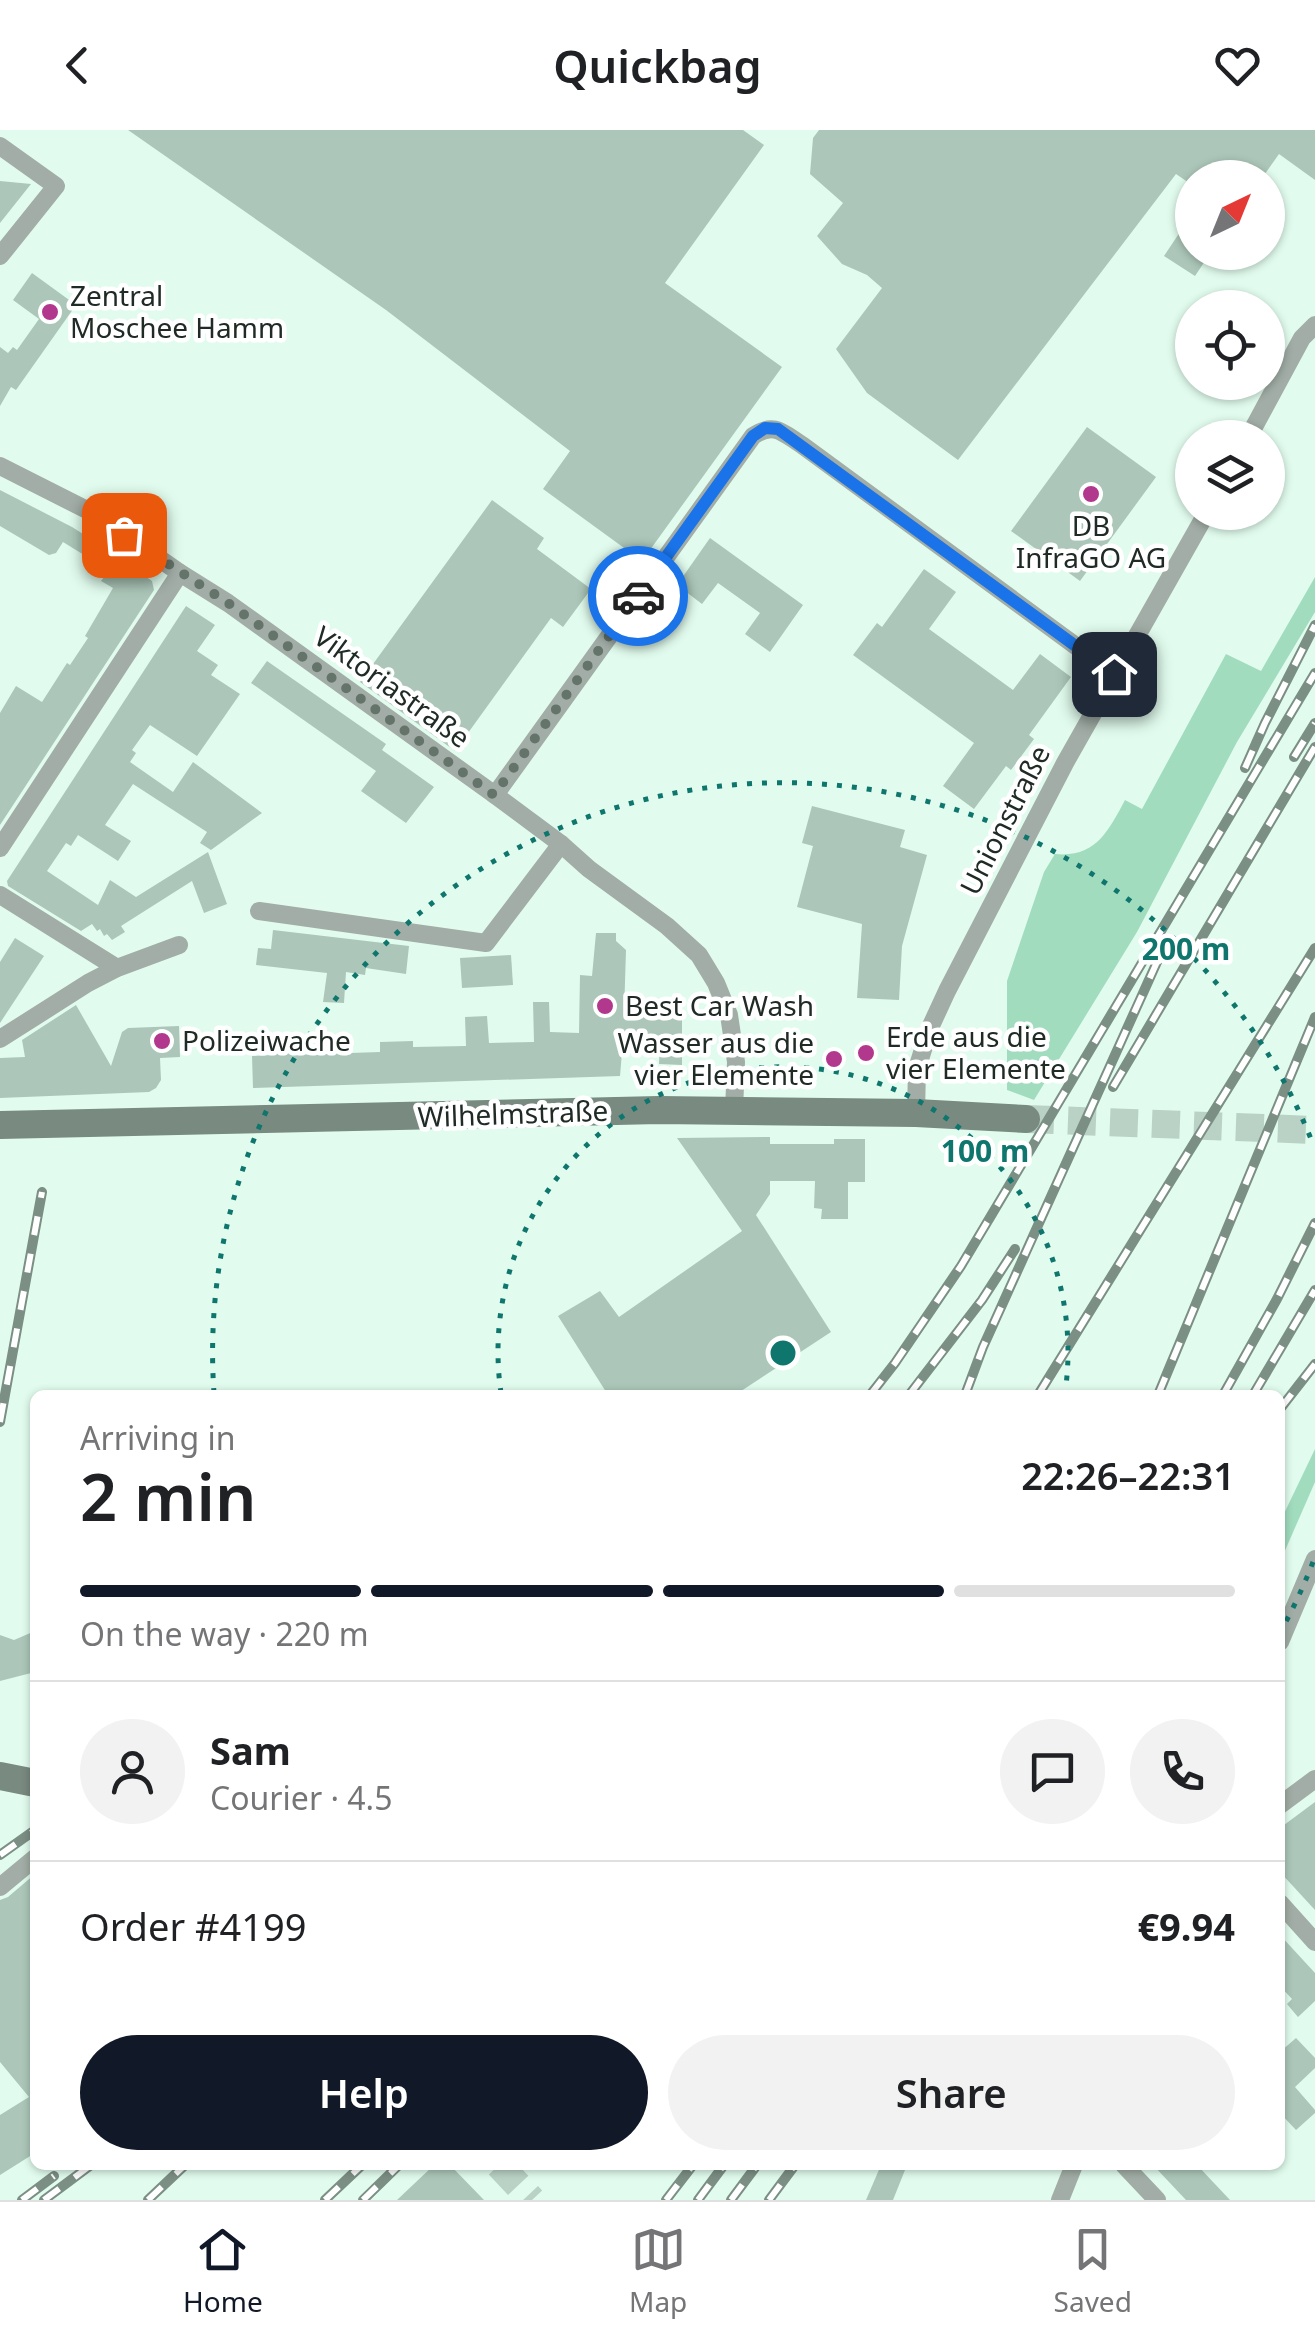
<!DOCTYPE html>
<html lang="en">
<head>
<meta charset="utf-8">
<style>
	body { margin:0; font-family:"Noto Sans",sans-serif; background:#f2f2f2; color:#202124; height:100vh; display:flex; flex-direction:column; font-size:38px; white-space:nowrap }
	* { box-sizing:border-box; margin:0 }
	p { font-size:32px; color:#757577 }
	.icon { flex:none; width:55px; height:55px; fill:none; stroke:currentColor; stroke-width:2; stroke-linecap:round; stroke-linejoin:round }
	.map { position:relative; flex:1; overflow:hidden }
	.panel { position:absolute; left:30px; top:1260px; width:1255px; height:780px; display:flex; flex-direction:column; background:#fff; border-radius:15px; box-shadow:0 2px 8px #0004 }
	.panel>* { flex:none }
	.needle { width:65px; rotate:43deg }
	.controls { position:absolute; left:1175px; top:30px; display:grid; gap:20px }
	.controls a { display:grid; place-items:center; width:110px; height:110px; border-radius:50%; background:#fff; box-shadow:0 2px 8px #0004; font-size:50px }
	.pin { position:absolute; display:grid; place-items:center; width:85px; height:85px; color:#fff; margin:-42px; border-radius:20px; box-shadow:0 5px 15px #0006 }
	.courier { position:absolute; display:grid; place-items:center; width:100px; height:100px; margin:-50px; border:8px solid #1a73e8; border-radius:50%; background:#fff; color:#222; box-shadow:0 2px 12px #0007 }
	.head em { font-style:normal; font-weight:600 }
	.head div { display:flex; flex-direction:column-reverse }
	.head { display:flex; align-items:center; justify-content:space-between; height:170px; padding:0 50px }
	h1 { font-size:65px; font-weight:600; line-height:75px }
	.bar { display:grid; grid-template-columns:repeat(4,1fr); gap:15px 10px; align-content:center; height:120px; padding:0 50px }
	.bar i { height:12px; border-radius:8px; background:#e0e0e0 }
	.bar .selected { background:#111827 }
	.bar p { grid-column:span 4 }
	.line { display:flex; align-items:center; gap:25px; padding:0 50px; border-top:2px solid #e0e0e0 }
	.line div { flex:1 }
	.round { display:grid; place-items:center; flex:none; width:105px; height:105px; border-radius:52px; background:#f2f2f2 }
	.action { display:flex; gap:20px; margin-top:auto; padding:20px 50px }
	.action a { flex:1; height:115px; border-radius:60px; background:#111827; color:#fff; font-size:40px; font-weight:600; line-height:115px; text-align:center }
	.action a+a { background:#f2f2f2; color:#202124 }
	header { display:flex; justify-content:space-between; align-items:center; height:130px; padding:0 50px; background:#fff; font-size:45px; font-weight:600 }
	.tab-bar { display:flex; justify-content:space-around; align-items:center; height:140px; border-top:2px solid #e0e0e0; background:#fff; font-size:28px; color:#757577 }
	.tab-bar a { display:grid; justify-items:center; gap:5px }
	.tab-bar .selected { color:#111827 }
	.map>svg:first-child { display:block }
	.green { fill:#a1dcbe }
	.building { fill:#acc7b9 }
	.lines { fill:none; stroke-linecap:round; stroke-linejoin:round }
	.secondary-tunnel { stroke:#bad2c6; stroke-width:28; stroke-dasharray:28 14; stroke-linecap:butt }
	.street { stroke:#a1ada6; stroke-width:18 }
	.secondary { stroke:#798a81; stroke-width:28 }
	.rail-casing { stroke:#7c8f85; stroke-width:10 }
	.rail { stroke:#fff; stroke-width:6; stroke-dasharray:19; stroke-linecap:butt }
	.done { stroke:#64746b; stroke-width:10; stroke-dasharray:0 18 }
	.route { stroke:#1a73e8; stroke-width:12 }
	.ring { fill:none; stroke:#0f766e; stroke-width:5; stroke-dasharray:5 10 }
	.poi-dot { fill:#b1388c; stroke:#fff; stroke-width:4 }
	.labels { text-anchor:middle; stroke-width:9; stroke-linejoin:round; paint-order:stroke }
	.poi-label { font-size:28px; fill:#202b25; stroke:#fff; text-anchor:start }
	.street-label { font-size:28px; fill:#202b25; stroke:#fff }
	.centre { fill:#0f766e; stroke:#fff; stroke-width:5 }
	.ring-label { font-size:30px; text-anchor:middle; font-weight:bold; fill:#0f766e; stroke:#fff; stroke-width:9; stroke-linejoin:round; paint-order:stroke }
</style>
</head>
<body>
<header><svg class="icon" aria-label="back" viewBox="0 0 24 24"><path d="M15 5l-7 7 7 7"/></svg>Quickbag<svg class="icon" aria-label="heart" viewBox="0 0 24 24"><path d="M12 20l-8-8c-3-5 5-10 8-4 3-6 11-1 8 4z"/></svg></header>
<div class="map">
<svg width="1315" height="2070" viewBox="0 0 1315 2070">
	<rect width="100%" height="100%" fill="#e1fcee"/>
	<g class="green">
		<path d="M 1315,447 L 1315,482 L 1237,612 L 1137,802 L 1034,970 L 1007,960 L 1007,851 L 1044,742 L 1055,724 C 1095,728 1108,702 1125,670 L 1142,679 L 1226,524 L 1261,541 Z"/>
		<polygon points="1315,1319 1315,1352 1280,1432 1280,1392"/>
	</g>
	<g class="building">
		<polygon points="128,0 743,0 764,15 665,153 782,237 642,431 543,359 570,321 386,180"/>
		<polygon points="819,0 1315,0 1315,50 1279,24 1262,48 1192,48 1192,55 1176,44 958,330 867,263 836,219 882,158 867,145 842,134 817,106 843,73 810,44 813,8"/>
		<polygon points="0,51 31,54 0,93"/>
		<polygon points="1192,84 1192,122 1211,122 1195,146 1164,126"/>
		<polygon points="32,143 76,175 16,260 11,257 0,276 0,217 8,223 13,217 17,220 39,189 13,170"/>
		<polygon points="1087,297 1156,347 1080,451 1011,401"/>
		<polygon points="0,360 72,397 110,421 152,451 154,460 0,695 0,583 16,556 42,572 67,533 70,535 88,508 85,506 113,458 101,451 105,446 93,438 97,433 63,412 56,423 49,425 0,396"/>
		<polygon points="492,370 544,408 537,419 591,459 563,497 551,488 455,621 360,552"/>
		<polygon points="710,408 803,475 770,522 745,504 760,483 718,453 702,474 677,455"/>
		<polygon points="924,439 956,462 929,499 1013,560 1040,524 1071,547 1029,605 1034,609 1011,640 1006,636 974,679 943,656 974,613 853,525 877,493 882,497"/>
		<polygon points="186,476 215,495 197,521 218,535 211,545 240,564 197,626 150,595 132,620 136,623 130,632 173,662 193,632 262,683 211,720 200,713 207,702 133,654 105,695 131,711 118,731 78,705 71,716 66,713 47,741 98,775 110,750 136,767 208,722 227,774 204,783 192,751 121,796 125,802 112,810 107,804 104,806 100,799 97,801 92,794 81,801 8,756 7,751"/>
		<polygon points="267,531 386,614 382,620 434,657 406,693 361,661 376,641 251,553"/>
		<polygon points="812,676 905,700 900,717 927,725 902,816 899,870 857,868 862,794 797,777 813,716 802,713"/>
		<polygon points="273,800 409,816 406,844 366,838 365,845 346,842 344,873 323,872 327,843 256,835 258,818 271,819"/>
		<polygon points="596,803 616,803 616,811 626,820 624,884 682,886 682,935 659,934 660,911 623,910 620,946 253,958 252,926 272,925 271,920 291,919 291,925 380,922 380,912 413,911 413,917 466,916 465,887 487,886 489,913 534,912 533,872 549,872 550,902 579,903 580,845 592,846"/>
		<polygon points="15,808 44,826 0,893 0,832"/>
		<polygon points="511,825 513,855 462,858 460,828"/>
		<polygon points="76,875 111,936 122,902 128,898 179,896 180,927 160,928 161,950 156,958 149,962 0,968 0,928 25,927 22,910"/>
		<polygon points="770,1007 770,1014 834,1014 834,1009 865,1009 865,1052 848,1052 848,1089 821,1089 822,1079 814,1078 815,1051 770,1051 770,1064 756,1085 831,1202 735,1265 608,1265 558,1186 600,1161 619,1187 742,1101 677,1008"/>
		<polygon points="35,1501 35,1542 0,1551 0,1505 14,1510"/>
		<polygon points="1315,1672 1315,1780 1280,1742 1280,1698"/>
		<polygon points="35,1744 35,2023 0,2045 0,1985 29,1967 0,1932 0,1770 8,1767"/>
		<polygon points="1280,1805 1315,1843 1315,1871 1298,1887 1287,1874 1292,1869 1280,1856"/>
		<polygon points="1296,1908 1315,1928 1315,1938 1295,1957 1315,1980 1315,1983 1296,2000 1280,1983 1280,1922"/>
		<polygon points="434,2035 450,2035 484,2070 397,2070"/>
		<polygon points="881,2035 907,2035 893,2070 866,2070"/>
		<polygon points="1153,2035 1197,2035 1230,2070 1186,2070"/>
	</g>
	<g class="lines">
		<g class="secondary-tunnel">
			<polyline points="1026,989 1315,1000"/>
			<polyline points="499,2035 532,2070"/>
		</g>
		<g class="street">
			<polyline points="0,16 56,56 0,126"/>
			<polyline points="1248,308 1302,208 1315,195"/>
			<polyline points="0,336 97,385 180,443 228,473 495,665 561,714 589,739 667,796 699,825 716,853 729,885 736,932 734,980"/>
			<path d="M 495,665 L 753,306 C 774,292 782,302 802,315 L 1114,544"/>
			<polyline points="0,718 180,443"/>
			<polyline points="0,765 117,838"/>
			<polyline points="259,781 486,813 561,714"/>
			<polyline points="0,909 88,853 117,838 179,815"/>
			<polyline points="916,983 917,939 929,900 947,861 1065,633 1207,382"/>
			<polyline points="1280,1512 1315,1429"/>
			<polyline points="1280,1675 1315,1649"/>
			<polyline points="0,1757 35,1728"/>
			<polyline points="1280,1773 1315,1812"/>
			<polyline points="1124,2035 1157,2070"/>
			<polyline points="1060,2070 1074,2035"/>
		</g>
		<g class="secondary">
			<polyline points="0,995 659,980 916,983 1026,989"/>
			<polyline points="0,1646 35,1653"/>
		</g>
		<defs>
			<g id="rail">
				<polyline points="1294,627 1315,593"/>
				<polyline points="1245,638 1265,593 1315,495"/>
				<polyline points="1113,957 1315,617"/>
				<polyline points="870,1265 895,1233 961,1136 1315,543"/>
				<polyline points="909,1265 982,1170 1015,1119"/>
				<polyline points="965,1265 983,1217 1162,821"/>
				<polyline points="1038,1265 1315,818"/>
				<polyline points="1158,1265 1315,887"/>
				<polyline points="1223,1265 1277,1169 1315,1093"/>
				<polyline points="1253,1265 1315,1160"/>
				<polyline points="1280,1279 1315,1234"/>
				<polyline points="0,1292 42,1062"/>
				<polyline points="0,1725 35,1700"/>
				<polyline points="22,2070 54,2046"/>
				<polyline points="44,2070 91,2035"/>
				<polyline points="148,2070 185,2035"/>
				<polyline points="325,2070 362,2035"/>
				<polyline points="363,2070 399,2035"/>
				<polyline points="666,2070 693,2035"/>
				<polyline points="698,2070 724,2035"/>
				<polyline points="731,2070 757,2035"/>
				<polyline points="769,2070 795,2035"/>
			</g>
		</defs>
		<use href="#rail" class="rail-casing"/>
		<use href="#rail" class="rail"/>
	</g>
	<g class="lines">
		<polyline class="done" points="124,405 228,473 494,665 638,466"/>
		<polyline class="route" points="638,466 753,306 765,298 778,299 1114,544"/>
	</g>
	<g class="ring">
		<path d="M501 1263A285 285 0 1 1 1065 1263"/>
		<path d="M1313 1432A570 570 0 0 1 1282 1499M214 1263A570 570 0 0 1 1313 1014"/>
	</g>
	<g class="poi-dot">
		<circle cx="50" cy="182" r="10"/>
		<circle cx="1091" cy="364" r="10"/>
		<circle cx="605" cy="876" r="10"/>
		<circle cx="162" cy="911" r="10"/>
		<circle cx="866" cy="923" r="10"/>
		<circle cx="834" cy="929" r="10"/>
	</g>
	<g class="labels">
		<g class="poi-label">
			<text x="70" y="176">Zentral<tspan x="70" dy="32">Moschee Hamm</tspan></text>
			<text x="1091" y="406" text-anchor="middle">DB<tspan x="1091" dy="32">InfraGO AG</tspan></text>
			<text x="625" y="886">Best Car Wash</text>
			<text x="886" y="917">Erde aus die<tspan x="886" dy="32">vier Elemente</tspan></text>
			<text x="182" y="921">Polizeiwache</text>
			<text x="814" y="923" text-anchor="end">Wasser aus die<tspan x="814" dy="32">vier Elemente</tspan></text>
		</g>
		<g class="street-label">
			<text transform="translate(392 557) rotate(36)" y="10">Viktoriastraße</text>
			<text transform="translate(1005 690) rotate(-63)" y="10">Unionstraße</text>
			<text transform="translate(513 984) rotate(-2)" y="10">Wilhelmstraße</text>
		</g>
	</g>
	<circle cx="783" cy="1223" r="15" class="centre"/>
	<g class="ring-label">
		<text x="1186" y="830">200 m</text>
		<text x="985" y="1032">100 m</text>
	</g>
</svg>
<div class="controls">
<a><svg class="needle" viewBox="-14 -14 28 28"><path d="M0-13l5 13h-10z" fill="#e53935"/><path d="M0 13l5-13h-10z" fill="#757577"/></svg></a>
<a><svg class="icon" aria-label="locate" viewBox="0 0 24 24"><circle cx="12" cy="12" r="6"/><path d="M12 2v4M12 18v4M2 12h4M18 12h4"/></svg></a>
<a><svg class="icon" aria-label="layers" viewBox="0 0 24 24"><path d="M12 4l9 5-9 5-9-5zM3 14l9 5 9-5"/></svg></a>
</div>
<div class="pin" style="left:124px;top:405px;background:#ea580c"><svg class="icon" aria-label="bag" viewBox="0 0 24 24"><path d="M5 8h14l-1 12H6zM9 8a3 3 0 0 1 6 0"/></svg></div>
<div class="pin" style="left:1114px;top:544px;background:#1f2937"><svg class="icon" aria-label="home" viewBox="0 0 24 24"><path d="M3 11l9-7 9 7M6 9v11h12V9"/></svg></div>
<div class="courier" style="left:638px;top:466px"><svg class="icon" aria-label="car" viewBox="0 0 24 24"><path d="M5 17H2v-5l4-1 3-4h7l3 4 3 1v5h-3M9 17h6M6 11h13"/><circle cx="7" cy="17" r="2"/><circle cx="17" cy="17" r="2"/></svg></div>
<section class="panel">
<div class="head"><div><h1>2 min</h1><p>Arriving in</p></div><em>22:26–22:31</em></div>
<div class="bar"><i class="selected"></i><i class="selected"></i><i class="selected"></i><i></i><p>On the way · 220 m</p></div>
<div class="line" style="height:180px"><a class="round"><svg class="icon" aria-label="person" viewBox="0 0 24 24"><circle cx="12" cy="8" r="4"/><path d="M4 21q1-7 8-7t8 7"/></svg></a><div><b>Sam</b><p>Courier · 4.5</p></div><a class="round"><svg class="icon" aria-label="chat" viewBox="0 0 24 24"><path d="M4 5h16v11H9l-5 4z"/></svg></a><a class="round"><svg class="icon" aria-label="phone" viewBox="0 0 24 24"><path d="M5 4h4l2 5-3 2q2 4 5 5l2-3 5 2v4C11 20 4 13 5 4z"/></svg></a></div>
<div class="line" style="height:130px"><div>Order #4199</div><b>€9.94</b></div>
<div class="action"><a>Help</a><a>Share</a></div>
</section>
</div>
<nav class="tab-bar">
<a class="selected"><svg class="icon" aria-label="home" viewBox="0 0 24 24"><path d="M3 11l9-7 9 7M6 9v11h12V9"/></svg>Home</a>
<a><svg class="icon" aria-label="map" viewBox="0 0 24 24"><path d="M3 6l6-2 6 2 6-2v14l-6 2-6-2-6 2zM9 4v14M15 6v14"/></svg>Map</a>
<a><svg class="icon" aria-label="saved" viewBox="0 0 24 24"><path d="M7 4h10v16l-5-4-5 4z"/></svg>Saved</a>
</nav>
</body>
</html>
